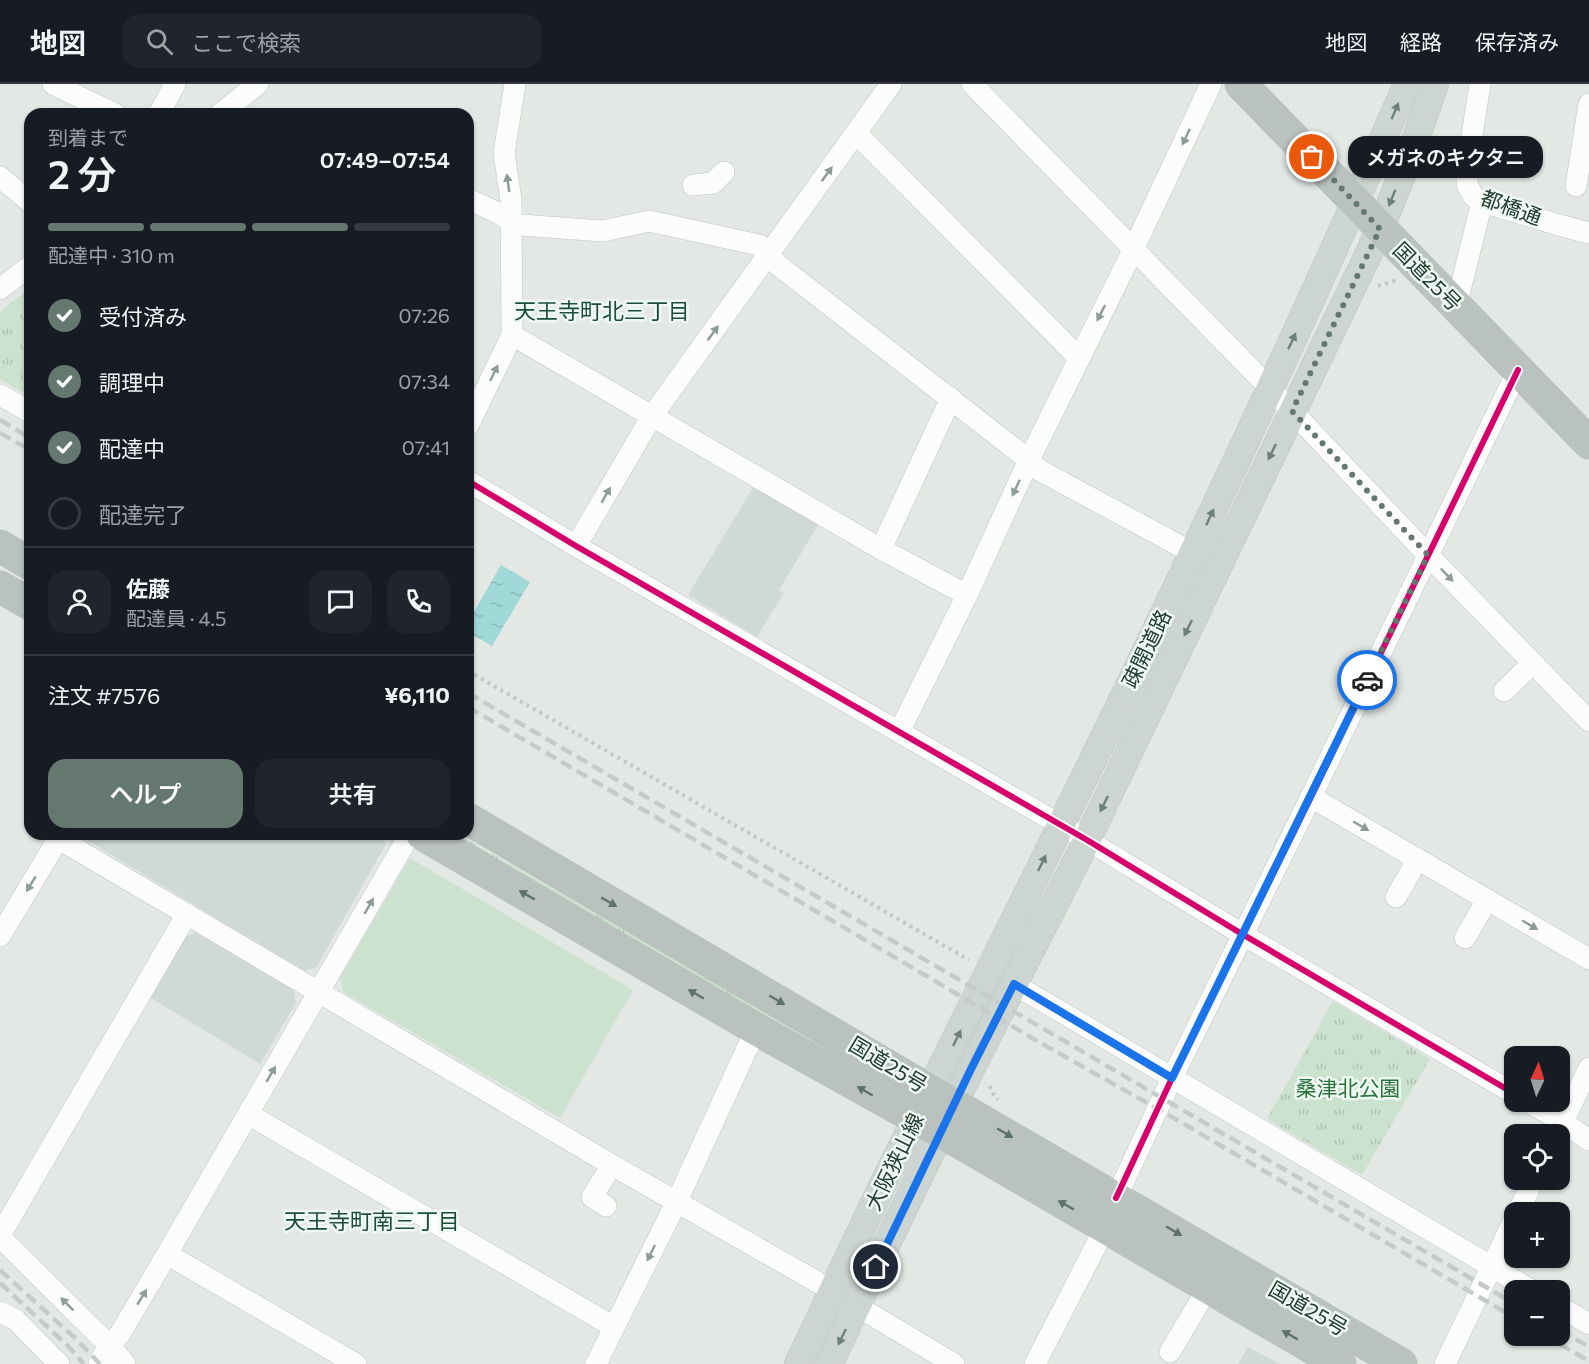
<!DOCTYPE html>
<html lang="ja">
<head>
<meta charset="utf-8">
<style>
	body { margin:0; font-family:Commissioner,"Noto Sans JP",sans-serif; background:#20242c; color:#f1f3f6; height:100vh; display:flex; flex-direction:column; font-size:22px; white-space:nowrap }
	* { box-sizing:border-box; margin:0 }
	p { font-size:20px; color:#9ea1a6 }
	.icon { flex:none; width:33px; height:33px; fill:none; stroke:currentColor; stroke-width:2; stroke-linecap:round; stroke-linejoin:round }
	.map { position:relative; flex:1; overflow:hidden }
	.details { position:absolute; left:24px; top:24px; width:450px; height:732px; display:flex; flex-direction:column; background:#171b24; border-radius:18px; box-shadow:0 2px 4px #0004 }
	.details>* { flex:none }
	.needle { width:39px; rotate:4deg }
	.tools { position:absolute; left:1504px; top:962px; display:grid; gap:12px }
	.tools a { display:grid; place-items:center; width:66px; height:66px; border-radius:12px; background:#171b24; box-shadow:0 2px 4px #0004; font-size:30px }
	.pin { position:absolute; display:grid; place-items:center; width:51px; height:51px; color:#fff; margin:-26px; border:3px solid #fff; border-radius:50%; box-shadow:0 2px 6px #0007 }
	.courier { position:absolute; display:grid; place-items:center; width:60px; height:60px; margin:-30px; border:4px solid #1a73e8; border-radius:50%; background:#fff; color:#222; box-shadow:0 2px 8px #0007 }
	.bubble { position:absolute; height:42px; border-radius:18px; background:#171b24; box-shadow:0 2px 4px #0004; font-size:20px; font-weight:600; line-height:42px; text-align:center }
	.head em { font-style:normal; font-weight:600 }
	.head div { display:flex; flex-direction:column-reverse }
	.head { display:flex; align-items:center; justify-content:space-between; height:102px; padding:0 24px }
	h1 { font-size:39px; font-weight:600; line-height:45px }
	.bar { display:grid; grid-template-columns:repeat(4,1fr); gap:9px 6px; align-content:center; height:72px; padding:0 24px }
	.bar i { height:8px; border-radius:4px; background:#363941 }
	.bar .current { background:#64786f }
	.bar p { grid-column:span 4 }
	.line { display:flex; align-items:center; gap:15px; padding:0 24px; border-top:2px solid #363941 }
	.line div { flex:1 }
	.round { display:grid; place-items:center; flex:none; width:63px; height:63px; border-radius:18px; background:#20242c }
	ol { padding:0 24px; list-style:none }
	li { display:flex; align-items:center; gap:18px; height:66px }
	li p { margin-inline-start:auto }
	li .icon { padding:6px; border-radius:50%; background:#64786f; color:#fff; stroke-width:4 }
	li:last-child { color:#9ea1a6 }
	li i { width:33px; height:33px; border:3px solid #363941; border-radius:50% }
	.action { display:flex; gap:12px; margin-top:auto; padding:12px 24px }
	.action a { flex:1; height:69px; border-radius:18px; background:#64786f; color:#fff; font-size:24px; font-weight:600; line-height:69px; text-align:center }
	.action a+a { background:#20242c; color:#f1f3f6 }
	header { display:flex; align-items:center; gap:36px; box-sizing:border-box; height:84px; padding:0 30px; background:#171b24; border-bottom:2px solid #363941 }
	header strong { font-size:28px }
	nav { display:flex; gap:33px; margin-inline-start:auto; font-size:21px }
	.search { width:420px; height:54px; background:#20242c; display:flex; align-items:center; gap:15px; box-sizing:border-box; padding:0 21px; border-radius:18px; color:#9ea1a6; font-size:22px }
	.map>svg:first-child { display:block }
	.built { fill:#d0dad4 }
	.grass { fill:url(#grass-tufts) }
	.garden { fill:#cbe2ce }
	.water { fill:url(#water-ripples) }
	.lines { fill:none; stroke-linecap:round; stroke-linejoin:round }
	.minor-casing { stroke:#c0c5c2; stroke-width:22 }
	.major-casing { stroke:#bbc5c0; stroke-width:28 }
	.highway-casing { stroke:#bbc5c0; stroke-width:33 }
	.path { stroke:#c0c8c5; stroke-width:4; stroke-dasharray:3 4.5; stroke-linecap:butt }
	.minor { stroke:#fbfcfb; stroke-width:21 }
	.major { stroke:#ccd5d1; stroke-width:27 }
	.highway { stroke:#b9c2bf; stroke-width:32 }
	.rail { stroke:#c6cac8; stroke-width:4.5; stroke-dasharray:12 6; stroke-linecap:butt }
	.cycleway-casing { stroke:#f0f8f3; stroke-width:10 }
	.cycleway { stroke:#d6006c; stroke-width:6 }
	.oneway { fill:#6d8178 }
	.oneway2 { fill:#8e9c96 }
	.oneway3 { fill:#5d7269 }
	.done { stroke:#64786f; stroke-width:6; stroke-dasharray:0 10.8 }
	.route { stroke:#1a73e8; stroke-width:8 }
	.labels { text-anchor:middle; stroke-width:5; stroke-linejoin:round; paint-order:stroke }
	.street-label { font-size:21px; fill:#203c30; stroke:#f0f8f3 }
	.park-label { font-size:21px; fill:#29743a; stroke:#f0f8f3 }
	.neighbourhood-label { font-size:22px; fill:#1b4e3a; stroke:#f0f8f3 }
</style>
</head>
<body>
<header>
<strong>地図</strong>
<div class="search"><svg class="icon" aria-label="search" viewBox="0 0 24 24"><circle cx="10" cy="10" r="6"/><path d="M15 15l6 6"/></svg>ここで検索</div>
<nav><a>地図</a><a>経路</a><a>保存済み</a></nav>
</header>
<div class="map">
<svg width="1589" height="1280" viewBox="0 0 1589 1280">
	<defs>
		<pattern id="grass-tufts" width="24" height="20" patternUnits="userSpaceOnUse" patternTransform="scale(1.5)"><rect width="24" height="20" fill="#cbe2ce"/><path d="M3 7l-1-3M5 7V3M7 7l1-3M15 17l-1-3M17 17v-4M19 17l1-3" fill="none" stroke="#aec3b1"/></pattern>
		<pattern id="water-ripples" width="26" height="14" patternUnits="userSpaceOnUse" patternTransform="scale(1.5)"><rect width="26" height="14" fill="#a1d9d8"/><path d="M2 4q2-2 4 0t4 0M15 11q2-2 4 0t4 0" fill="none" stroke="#8abbba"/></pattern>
	</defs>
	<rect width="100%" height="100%" fill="#e3e8e5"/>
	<g class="built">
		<polygon points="754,402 818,441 779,506 784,509 757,553 688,511"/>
		<polygon points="80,750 379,750 386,760 316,884 304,887 80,752"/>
		<polygon points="196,849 294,906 296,919 260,980 149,913 183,853"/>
		<polygon points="1248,1263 1280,1280 1238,1280"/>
	</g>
	<g class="grass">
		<polygon points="30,204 30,313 0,295 0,228"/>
		<polygon points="445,750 458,750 613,840 729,905 864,986 863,990"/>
		<polygon points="1333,917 1430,975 1362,1091 1267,1035"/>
	</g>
	<polygon class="garden" points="410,774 633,906 560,1034 343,908 340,894"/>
	<polygon class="water" points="501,481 530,498 492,562 468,548 468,538"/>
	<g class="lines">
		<defs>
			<g id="minor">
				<polyline points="53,0 115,30"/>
				<polyline points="972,0 1292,327 1428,471 1589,637"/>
				<polyline points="1480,0 1467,84 1467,101 1474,113 1482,118 1559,141 1589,149"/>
				<polyline points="159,30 175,0"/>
				<polyline points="220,30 258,0"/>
				<polyline points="856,49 1079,274"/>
				<polyline points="0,93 30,118"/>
				<polyline points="693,101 713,99 724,88"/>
				<polyline points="1576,102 1589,20"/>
				<polyline points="468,115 500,130 511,138 521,141 603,147 649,137 759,161 778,181 1029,376 1039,386 1193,469"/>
				<polyline points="0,205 30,182"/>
				<polyline points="1456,222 1482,118"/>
				<polyline points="512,251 881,465 967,511"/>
				<polyline points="0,311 30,328"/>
				<polyline points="468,342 512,251 511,116 504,69 515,0"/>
				<polyline points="468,397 576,462 1087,756 1242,850 1515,1010"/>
				<polyline points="576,462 652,332 891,0"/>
				<polyline points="881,465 951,314"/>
				<polyline points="1504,607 1533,579"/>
				<polyline points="899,648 967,511 1029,376 1133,166 1211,0"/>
				<polyline points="1311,713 1589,875"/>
				<polyline points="59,755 612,1081 833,1207"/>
				<polyline points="1396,813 1418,775"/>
				<polyline points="0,852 61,750"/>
				<polyline points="1465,854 1487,816"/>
				<polyline points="1014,900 1531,1206"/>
				<polyline points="1527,1017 1563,1038 1589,1056"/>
				<polyline points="248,1030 614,1243"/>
				<polyline points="1557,1050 1589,984"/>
				<polyline points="1116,1114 1172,994 1311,713 1518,286"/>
				<polyline points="606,1122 592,1113 612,1081"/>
				<polyline points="1518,1128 1534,1095"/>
				<polyline points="0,1150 6,1141 187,830"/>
				<polyline points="0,1153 109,1261 125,1280"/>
				<polyline points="167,1170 356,1280"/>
				<polyline points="857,1222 954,1280"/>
				<polyline points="1560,1223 1589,1240"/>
				<polyline points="0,1228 16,1236 59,1280"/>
				<polyline points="1170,1268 1208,1204"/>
				<polyline points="99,1280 109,1261 120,1250 167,1170 410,750"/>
				<polyline points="596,1280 677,1117 756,945"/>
				<polyline points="1035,1280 1105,1144"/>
				<polyline points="1445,1280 1515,1134"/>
			</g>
			<g id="major">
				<path d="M 798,1280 C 832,1209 864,1138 899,1068 C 1075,715 1250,362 1407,0"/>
				<path d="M 829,1280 L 971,985 L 1087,756 L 1369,169 C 1394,114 1416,57 1435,0"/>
			</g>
			<g id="highway">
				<polyline points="1241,0 1589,359"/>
				<polyline points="0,462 30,480"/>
				<polyline points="0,503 30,520"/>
				<polyline points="468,735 908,994 1401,1280"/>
				<polyline points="422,750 756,945 966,1062 1340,1280"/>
			</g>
		</defs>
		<use href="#minor" class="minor-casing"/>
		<use href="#major" class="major-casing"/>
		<use href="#highway" class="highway-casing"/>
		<g class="path">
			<polyline points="1378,202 1397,196"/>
			<polyline points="468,587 969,876"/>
			<polyline points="990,1002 991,1007 998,1016"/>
		</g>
		<use href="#minor" class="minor"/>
		<use href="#major" class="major"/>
		<use href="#highway" class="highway"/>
		<g class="rail">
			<polyline points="0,336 30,354"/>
			<polyline points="0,349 30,366"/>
			<polyline points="468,609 1515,1220"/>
			<polyline points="468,623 1039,958 1172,1033 1515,1234"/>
			<polyline points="0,1186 75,1254 100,1280"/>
			<polyline points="0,1199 67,1261 84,1280"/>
			<polyline points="1560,1246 1589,1263"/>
			<polyline points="1544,1251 1589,1277"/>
		</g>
		<defs>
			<g id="cycleway">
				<polyline points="468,397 576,462 1087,756 1242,850 1515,1010"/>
				<polyline points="1116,1114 1172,994 1311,713 1518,286"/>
			</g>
		</defs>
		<use href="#cycleway" class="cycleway-casing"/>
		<use href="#cycleway" class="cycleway"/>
	</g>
	<defs><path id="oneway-solid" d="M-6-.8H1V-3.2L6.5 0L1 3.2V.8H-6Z" transform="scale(1.5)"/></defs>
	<g class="oneway">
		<use href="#oneway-solid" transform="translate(1395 27) rotate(-67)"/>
		<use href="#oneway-solid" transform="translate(1392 114) rotate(112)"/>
		<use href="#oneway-solid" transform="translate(1292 257) rotate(-65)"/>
		<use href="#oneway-solid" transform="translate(1272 368) rotate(116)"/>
		<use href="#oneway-solid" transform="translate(1210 433) rotate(-65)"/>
		<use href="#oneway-solid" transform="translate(1188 544) rotate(116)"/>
		<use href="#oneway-solid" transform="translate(1104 720) rotate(116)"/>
		<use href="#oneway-solid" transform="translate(1042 779) rotate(-64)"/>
		<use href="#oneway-solid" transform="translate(957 954) rotate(-64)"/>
		<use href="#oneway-solid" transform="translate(842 1253) rotate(116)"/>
	</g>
	<g class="oneway2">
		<use href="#oneway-solid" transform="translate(1186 53) rotate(115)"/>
		<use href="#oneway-solid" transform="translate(827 90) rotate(-54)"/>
		<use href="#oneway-solid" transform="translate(508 99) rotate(-98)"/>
		<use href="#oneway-solid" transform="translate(1101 229) rotate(117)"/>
		<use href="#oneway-solid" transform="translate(713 249) rotate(-54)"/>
		<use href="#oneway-solid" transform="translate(494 289) rotate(-64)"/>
		<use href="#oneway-solid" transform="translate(1016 404) rotate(115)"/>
		<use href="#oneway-solid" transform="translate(606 411) rotate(-60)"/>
		<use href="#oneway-solid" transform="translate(1447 491) rotate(46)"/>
		<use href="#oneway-solid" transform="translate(1361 742) rotate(30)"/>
		<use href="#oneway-solid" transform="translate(31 800) rotate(121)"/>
		<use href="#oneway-solid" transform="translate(369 822) rotate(-60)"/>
		<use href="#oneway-solid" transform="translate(1530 841) rotate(30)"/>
		<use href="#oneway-solid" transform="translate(271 990) rotate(-60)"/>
		<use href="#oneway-solid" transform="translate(651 1169) rotate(116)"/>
		<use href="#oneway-solid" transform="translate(142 1213) rotate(-59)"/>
		<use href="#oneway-solid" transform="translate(67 1220) rotate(-135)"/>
	</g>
	<g class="oneway3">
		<use href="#oneway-solid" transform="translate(527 811) rotate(-150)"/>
		<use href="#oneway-solid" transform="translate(609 818) rotate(30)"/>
		<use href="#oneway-solid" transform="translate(696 910) rotate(-150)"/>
		<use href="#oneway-solid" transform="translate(777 916) rotate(30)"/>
		<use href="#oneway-solid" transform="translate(865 1007) rotate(-150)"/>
		<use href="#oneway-solid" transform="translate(1005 1049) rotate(30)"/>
		<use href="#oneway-solid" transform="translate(1066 1121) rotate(-150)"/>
		<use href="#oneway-solid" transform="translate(1174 1147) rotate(30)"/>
		<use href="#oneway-solid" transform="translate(1290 1251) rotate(-150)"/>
	</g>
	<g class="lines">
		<polyline class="done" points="1312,73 1380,145 1292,327 1428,471 1367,596"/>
		<polyline class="route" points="876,1183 971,985 1014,900 1172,994 1367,596"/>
	</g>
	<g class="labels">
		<g class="street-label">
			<text transform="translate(1511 124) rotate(20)" y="7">都橋通</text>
			<text transform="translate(1427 193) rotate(45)" y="7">国道25号</text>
			<text transform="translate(1147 565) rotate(-64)" y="7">疎開道路</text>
			<text transform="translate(888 981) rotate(31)" y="7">国道25号</text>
			<text transform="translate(895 1078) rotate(-64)" y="7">大阪狭山線</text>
			<text transform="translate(1308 1225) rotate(30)" y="7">国道25号</text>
		</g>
		<g class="park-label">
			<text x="1348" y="1012">桑津北公園</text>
		</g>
		<g class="neighbourhood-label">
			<text x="602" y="235">天王寺町北三丁目</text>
			<text x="372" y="1145">天王寺町南三丁目</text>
		</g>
	</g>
</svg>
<div class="tools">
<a><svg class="needle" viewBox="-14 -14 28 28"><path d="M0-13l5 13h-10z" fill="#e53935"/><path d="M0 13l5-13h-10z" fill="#9ea1a6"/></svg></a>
<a><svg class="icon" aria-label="locate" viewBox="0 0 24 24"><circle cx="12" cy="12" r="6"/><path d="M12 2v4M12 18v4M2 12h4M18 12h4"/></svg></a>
<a>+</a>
<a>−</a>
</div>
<div class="pin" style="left:1312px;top:73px;background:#ea580c"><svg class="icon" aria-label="bag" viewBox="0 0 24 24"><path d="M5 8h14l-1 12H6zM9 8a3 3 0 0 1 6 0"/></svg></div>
<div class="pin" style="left:876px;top:1183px;background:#1f2937"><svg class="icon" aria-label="home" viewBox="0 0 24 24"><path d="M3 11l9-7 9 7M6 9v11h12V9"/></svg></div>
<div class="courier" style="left:1367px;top:596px"><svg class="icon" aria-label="car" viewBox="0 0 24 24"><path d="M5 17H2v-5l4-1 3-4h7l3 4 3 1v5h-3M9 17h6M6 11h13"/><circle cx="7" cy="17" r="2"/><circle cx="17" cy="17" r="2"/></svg></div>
<div class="bubble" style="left:1348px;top:52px;width:195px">メガネのキクタニ</div>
<section class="details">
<div class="head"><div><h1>2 分</h1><p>到着まで</p></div><em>07:49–07:54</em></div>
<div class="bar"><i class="current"></i><i class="current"></i><i class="current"></i><i></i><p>配達中 · 310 m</p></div>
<ol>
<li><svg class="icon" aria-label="check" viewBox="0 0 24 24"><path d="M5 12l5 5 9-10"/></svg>受付済み<p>07:26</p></li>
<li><svg class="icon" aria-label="check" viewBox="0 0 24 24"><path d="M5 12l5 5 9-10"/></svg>調理中<p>07:34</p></li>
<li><svg class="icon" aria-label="check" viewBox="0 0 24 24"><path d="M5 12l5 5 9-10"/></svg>配達中<p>07:41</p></li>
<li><i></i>配達完了</li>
</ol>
<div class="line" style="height:108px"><a class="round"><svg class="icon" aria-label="person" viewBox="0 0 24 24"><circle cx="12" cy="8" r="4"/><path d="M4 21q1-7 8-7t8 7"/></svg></a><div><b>佐藤</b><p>配達員 · 4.5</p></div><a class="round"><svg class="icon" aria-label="chat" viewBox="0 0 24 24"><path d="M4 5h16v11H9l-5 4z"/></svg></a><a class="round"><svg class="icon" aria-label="phone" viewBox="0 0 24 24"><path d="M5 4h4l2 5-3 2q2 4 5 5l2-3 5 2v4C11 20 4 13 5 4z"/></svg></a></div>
<div class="line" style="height:78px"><div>注文 #7576</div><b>¥6,110</b></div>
<div class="action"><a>ヘルプ</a><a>共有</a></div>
</section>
</div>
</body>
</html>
